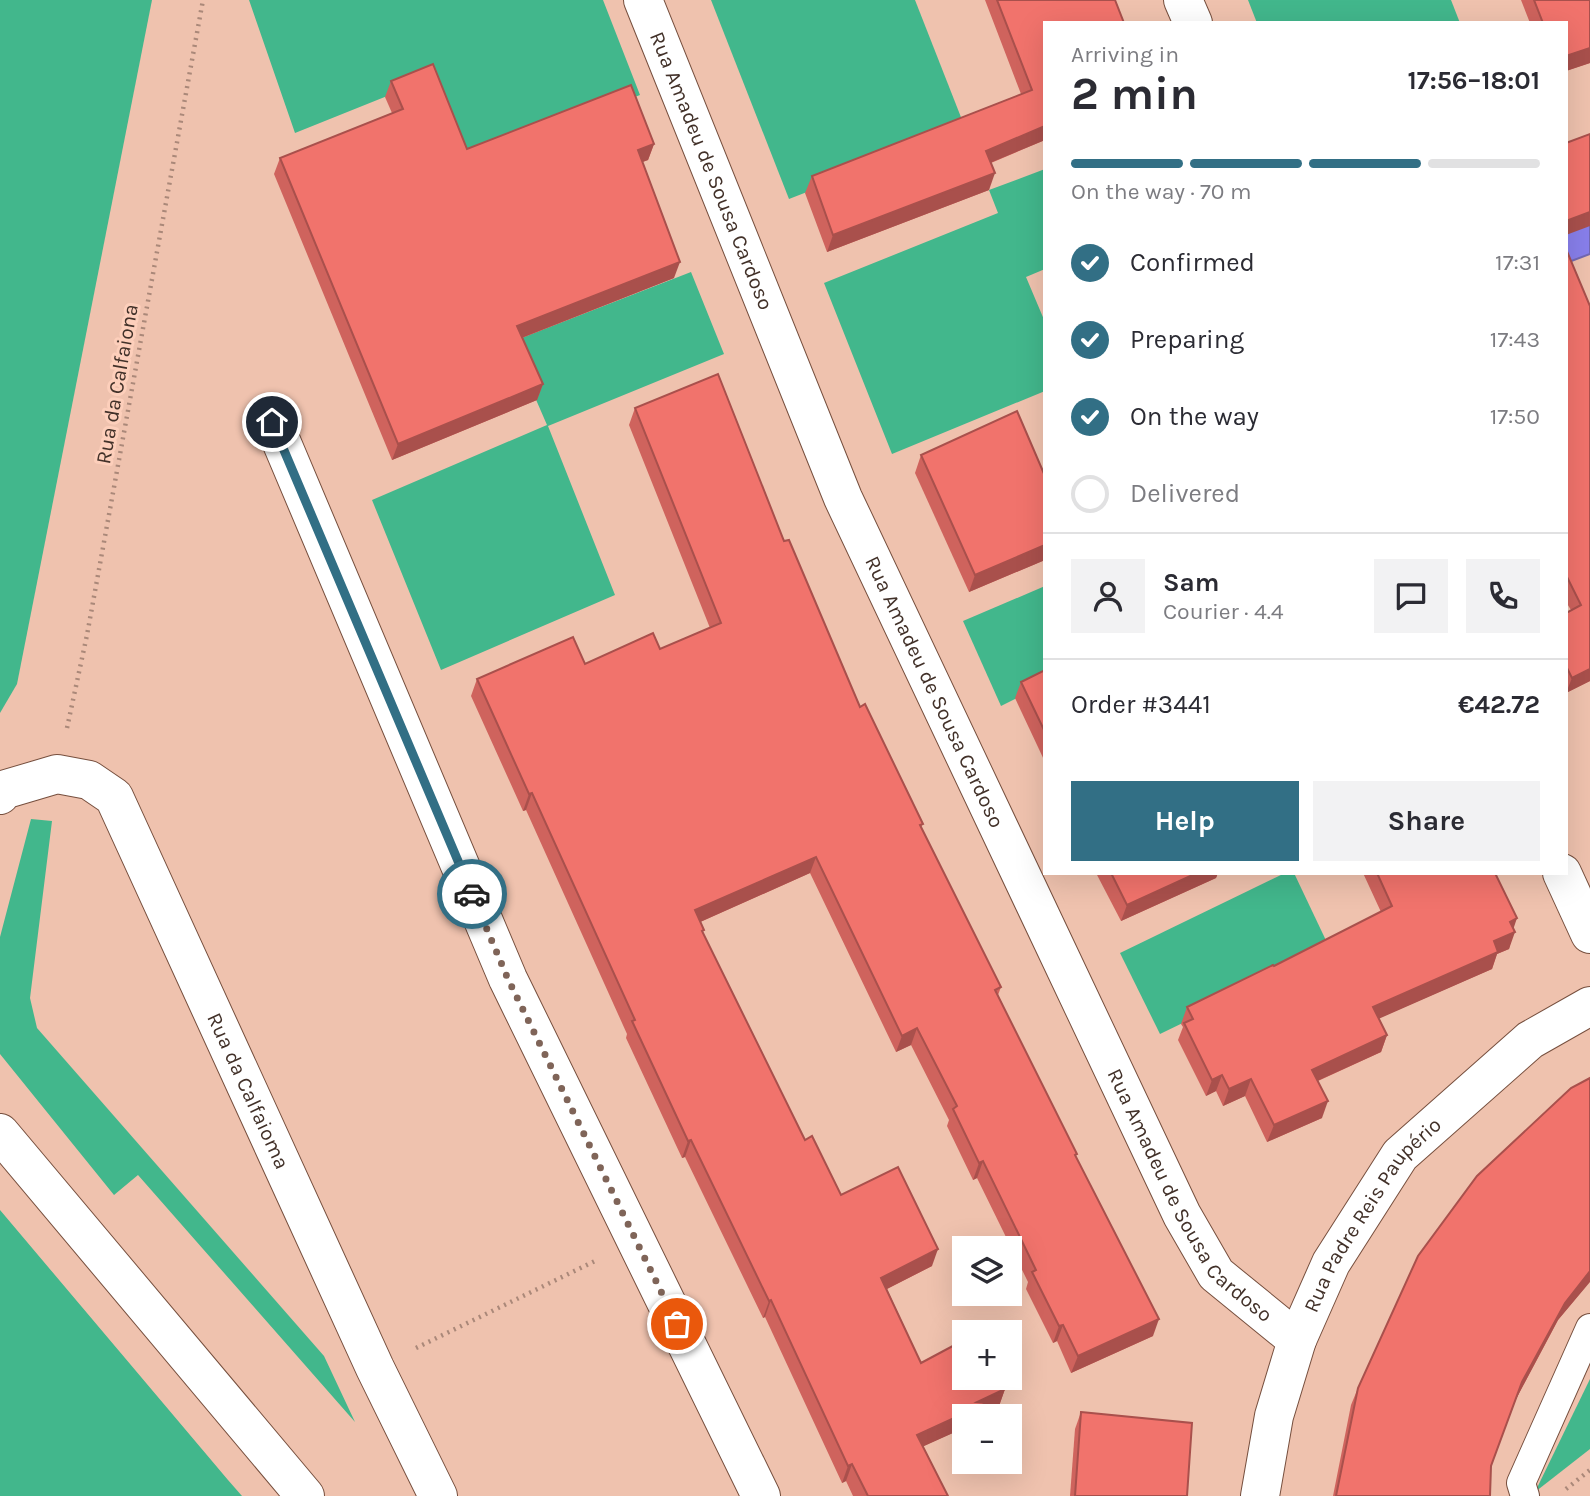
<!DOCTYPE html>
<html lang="en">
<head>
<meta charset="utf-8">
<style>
	body { margin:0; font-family:Karla,sans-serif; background:#f2f2f3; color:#2b2b33; height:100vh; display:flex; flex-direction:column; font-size:26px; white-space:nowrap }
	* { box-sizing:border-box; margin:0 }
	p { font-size:23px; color:#7c7c81 }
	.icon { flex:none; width:38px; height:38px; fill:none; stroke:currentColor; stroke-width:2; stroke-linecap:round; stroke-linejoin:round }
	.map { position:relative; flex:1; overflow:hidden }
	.side { position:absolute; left:1043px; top:21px; width:525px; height:854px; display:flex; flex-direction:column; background:#fff; border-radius:0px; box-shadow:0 7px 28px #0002 }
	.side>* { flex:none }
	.buttons { position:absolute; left:952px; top:1236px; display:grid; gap:14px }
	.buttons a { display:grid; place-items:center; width:70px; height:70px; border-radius:0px; background:#fff; box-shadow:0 7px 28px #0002; font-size:35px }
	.pin { position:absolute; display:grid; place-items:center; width:60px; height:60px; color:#fff; margin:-30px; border:4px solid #fff; border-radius:50%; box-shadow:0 2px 7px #0007 }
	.courier { position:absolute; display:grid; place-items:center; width:70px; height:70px; margin:-35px; border:5px solid #326f85; border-radius:50%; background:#fff; color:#222; box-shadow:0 2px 9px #0007 }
	.summary em { font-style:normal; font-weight:700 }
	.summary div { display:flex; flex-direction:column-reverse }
	.summary { display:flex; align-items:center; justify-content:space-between; height:119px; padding:0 28px }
	h1 { font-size:46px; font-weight:700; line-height:52px }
	.bar { display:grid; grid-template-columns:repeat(4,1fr); gap:10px 7px; align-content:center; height:84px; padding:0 28px }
	.bar i { height:9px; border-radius:5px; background:#e1e1e2 }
	.bar .current { background:#326f85 }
	.bar p { grid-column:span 4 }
	.line { display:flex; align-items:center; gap:18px; padding:0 28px; border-top:2px solid #e1e1e2 }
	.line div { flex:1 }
	.round { display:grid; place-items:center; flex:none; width:74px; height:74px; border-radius:0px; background:#f2f2f3 }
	ol { padding:0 28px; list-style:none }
	li { display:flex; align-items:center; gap:21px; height:77px }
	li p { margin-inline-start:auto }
	li .icon { padding:7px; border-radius:50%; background:#326f85; color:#fff; stroke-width:4 }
	li:last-child { color:#7c7c81 }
	li i { width:38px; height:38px; border:4px solid #e1e1e2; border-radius:50% }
	.cta { display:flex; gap:14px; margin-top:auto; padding:14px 28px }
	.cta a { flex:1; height:80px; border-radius:0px; background:#326f85; color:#fff; font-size:28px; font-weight:700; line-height:80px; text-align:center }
	.cta a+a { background:#f2f2f3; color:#2b2b33 }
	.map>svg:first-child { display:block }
	.green { fill:#42b78c }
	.water { fill:#887feb; stroke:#7368b1; stroke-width:2 }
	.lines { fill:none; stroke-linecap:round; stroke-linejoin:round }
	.lane-casing { stroke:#764f3e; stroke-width:30 }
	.street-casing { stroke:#764f3e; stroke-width:40 }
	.path { stroke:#aa8879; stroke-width:4.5; stroke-dasharray:2 5; stroke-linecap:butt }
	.lane { stroke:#fff; stroke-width:28 }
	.street { stroke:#fff; stroke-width:38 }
	.wall { fill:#cf635d }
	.shaded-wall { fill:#a9504c }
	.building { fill:#f1736c; stroke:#a9504c; stroke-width:2 }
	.done { stroke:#7f6458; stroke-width:7; stroke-dasharray:0 12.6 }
	.route { stroke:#326f85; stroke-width:9 }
	.labels { text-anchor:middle; stroke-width:6; stroke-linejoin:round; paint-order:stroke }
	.street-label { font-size:21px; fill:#423129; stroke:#fdcfbb }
</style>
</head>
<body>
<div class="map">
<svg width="1590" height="1496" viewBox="0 0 1590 1496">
	<rect width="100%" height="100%" fill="#efc2ae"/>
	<g class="green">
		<polygon points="0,0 152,0 17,684 0,713"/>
		<polygon points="249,0 603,0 640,95 461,165 427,80 295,133"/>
		<polygon points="711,0 915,0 966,130 789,199"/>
		<polygon points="1248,0 1451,0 1460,23 1257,23"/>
		<polygon points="1045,169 1045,269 1026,277 1045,322 1045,391 892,454 824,283 998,213 989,190"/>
		<polygon points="691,272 724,354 548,426 615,595 441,670 372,500 547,425 511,342"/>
		<polygon points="1045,586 1045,684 1001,706 963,621"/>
		<polygon points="31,819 52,821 30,998 37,1028 324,1356 355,1422 138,1175 114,1195 0,1054 0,937"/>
		<polygon points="1285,873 1294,873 1331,951 1160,1034 1120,953"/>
		<polygon points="0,1210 228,1480 242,1496 0,1496"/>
		<polygon points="1590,1379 1590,1449 1535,1492"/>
	</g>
	<polygon class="water" points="1590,219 1590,254 1566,263 1566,228"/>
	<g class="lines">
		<defs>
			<polyline id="lane" points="1525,1496 1521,1483 1590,1328"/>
			<g id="street">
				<path id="s1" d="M 643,0 L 843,498 L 1182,1215 L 1216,1274 L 1297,1340"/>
				<polyline points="1183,0 1193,23"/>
				<polyline points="273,422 508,979 761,1496"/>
				<path id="s2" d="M 0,795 L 3,790 L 57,774 L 89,780 L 114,797 L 375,1368 L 438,1496"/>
				<polyline points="1562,873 1590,934"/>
				<polyline points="0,1133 305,1496"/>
				<path id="s3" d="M 1260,1496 L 1274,1416 L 1297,1340 L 1331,1263 L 1400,1155 L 1530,1040 L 1590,1006"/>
			</g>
		</defs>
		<use href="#lane" class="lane-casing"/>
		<use href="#street" class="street-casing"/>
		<g class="path">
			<polyline points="67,728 87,635 203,0"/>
			<polyline points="416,1348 595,1261"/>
			<polyline points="1566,1489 1590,1470"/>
		</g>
		<use href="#lane" class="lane"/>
		<use href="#street" class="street"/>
	</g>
	<g class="wall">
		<polygon points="985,0 1115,0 1045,23 1045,140 991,163 989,190 827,252 805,193 812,176 1021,94"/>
		<polygon points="1521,0 1590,0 1590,63 1566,71 1566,23 1530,23"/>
		<polygon points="391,81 467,149 654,144 648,160 642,162 674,278 522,338 543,384 537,400 392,460 274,174 280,158 392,113 385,97"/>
		<polygon points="1566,249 1590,681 1566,693 1566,613 1571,610 1566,602"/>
		<polygon points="635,408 784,541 860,707 923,824 921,827 1001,987 998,995 1076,1157 1153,1336 1071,1373 1057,1341 1053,1343 1026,1289 1028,1282 977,1178 973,1180 947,1126 949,1120 911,1045 896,1052 810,873 700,922 703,933 805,1140 841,1195 932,1266 887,1289 921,1363 1005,1389 999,1406 983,1413 964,1416 964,1428 923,1446 948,1496 853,1496 846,1481 842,1483 765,1317 763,1318 685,1157 682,1158 626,1038 627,1034 526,810 523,811 471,696 477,679 585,664 660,649 710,628 629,425"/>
		<polygon points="921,455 1045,476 1045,560 969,592 915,473"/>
		<polygon points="1045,670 1045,762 1015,698 1021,682"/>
		<polygon points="1096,873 1218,873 1216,878 1121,921"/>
		<polygon points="1363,873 1495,873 1514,928 1509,949 1497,954 1492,969 1379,1018 1387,1035 1381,1052 1318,1081 1322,1118 1267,1142 1245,1096 1223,1106 1216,1091 1206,1096 1178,1040 1183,1027 1181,1024 1187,1007 1274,966 1381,912"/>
		<polygon points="1586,1286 1558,1320 1516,1399 1491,1466 1490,1496 1333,1496 1351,1405 1358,1388"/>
		<polygon points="1081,1412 1187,1496 1070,1496 1075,1429"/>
	</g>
	<g class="shaded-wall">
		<polygon points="1590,48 1590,63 1566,71 1566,56"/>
		<polygon points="1045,126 1045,140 980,167 986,151"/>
		<polygon points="654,144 648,160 632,166 638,150"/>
		<polygon points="995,173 989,190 827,252 833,235"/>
		<polygon points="1590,212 1590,226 1566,235 1566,221"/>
		<polygon points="680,262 674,278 511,342 517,326"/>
		<polygon points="543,384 537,400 392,460 398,444"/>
		<polygon points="1045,545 1045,560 969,592 975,575"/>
		<polygon points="1590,669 1590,681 1566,693 1572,678"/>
		<polygon points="532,793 526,810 523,811 529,794"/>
		<polygon points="816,857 810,873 689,927 695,910"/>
		<polygon points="1197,873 1218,873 1216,878 1121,921 1127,905"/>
		<polygon points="1517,918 1512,933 1515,932 1509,949 1497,954 1492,969 1367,1024 1373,1007 1494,941 1510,922"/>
		<polygon points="917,1028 911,1045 896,1052 902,1036"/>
		<polygon points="1387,1035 1381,1052 1306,1086 1312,1070"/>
		<polygon points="1222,1075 1216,1091 1206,1096 1212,1080"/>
		<polygon points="1251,1079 1245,1096 1223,1106 1229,1089"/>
		<polygon points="1328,1101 1322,1118 1267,1142 1274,1125"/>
		<polygon points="691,1140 685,1157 682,1158 688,1141"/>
		<polygon points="983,1161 977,1178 973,1180 979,1163"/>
		<polygon points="938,1249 932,1266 875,1295 881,1278"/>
		<polygon points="1590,1271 1590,1282 1558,1320 1516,1399 1522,1382 1565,1303"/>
		<polygon points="771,1300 765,1317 763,1318 769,1301"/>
		<polygon points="1159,1319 1153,1336 1071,1373 1078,1356"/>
		<polygon points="1063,1325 1057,1341 1053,1343 1059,1326"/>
		<polygon points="1005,1389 999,1406 983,1413 982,1416 964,1416 964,1428 911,1452 917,1435 977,1402"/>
		<polygon points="852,1464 846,1481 842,1483 848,1466"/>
	</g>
	<g class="building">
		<polygon points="997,0 1115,0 1124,23 1045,23 1045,126 986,151 995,173 833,235 812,176 1032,90"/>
		<polygon points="1534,0 1590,0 1590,48 1566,56 1566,23 1543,23"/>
		<polygon points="433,64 467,149 631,85 654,144 638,150 680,262 517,326 543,384 398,444 280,158 403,109 391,81"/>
		<polygon points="1590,134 1590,212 1566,221 1566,143"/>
		<polygon points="1566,249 1590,306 1590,669 1572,678 1566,666 1566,613 1581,605 1566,575"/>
		<polygon points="718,374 784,541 789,540 860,707 865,704 923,824 920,825 1001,987 995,990 1077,1154 1075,1155 1159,1319 1078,1356 1063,1325 1059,1326 1032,1272 1036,1270 983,1161 979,1163 953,1109 957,1106 917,1028 902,1036 816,857 695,910 704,930 702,931 805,1140 812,1136 841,1195 898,1167 938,1249 881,1278 921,1363 964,1340 964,1377 999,1377 1005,1389 977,1402 987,1403 917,1435 948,1496 868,1496 852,1464 848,1466 771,1300 769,1301 691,1140 688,1141 632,1021 635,1020 532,793 529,794 477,679 573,637 585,664 653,633 660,649 721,623 635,408"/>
		<polygon points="1017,411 1045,476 1045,545 975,575 921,455"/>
		<polygon points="1045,670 1045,732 1021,682"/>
		<polygon points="1111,873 1197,873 1127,905"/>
		<polygon points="1377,873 1495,873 1517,918 1510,922 1515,932 1494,941 1498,952 1373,1007 1387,1035 1312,1070 1328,1101 1274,1125 1251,1079 1229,1089 1222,1075 1212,1080 1184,1023 1193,1019 1187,1007 1273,965 1274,966 1392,906"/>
		<polygon points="1590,1078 1590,1271 1565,1303 1522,1382 1491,1466 1490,1496 1336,1496 1358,1388 1418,1256 1477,1176 1571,1088"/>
		<polygon points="1081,1412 1192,1423 1187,1496 1075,1496"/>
	</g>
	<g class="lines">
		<polyline class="done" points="472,894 508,979 677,1324"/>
		<polyline class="route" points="272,422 472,894"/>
	</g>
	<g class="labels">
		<g class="street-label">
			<text dy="7" stroke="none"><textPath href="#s1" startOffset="184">Rua Amadeu de Sousa Cardoso</textPath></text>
			<text transform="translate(117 384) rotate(-80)" y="7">Rua da Calfaiona</text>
			<text dy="7" stroke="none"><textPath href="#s1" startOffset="751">Rua Amadeu de Sousa Cardoso</textPath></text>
			<text dy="7" stroke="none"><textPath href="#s2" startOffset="448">Rua da Calfaioma</textPath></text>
			<text dy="7" stroke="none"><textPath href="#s1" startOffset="1318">Rua Amadeu de Sousa Cardoso</textPath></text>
			<text dy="7" stroke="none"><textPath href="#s3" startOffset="308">Rua Padre Reis Paupério</textPath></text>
		</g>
	</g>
</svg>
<div class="buttons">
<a><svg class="icon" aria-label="layers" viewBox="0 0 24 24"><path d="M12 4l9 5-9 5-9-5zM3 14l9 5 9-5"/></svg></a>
<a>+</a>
<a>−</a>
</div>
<div class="pin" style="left:677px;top:1324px;background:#ea580c"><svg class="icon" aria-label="bag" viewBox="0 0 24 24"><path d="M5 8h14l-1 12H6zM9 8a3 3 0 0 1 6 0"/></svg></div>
<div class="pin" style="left:272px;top:422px;background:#1f2937"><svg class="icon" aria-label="home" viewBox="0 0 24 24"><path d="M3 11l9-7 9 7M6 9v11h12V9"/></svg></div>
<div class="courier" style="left:472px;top:894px"><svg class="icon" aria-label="car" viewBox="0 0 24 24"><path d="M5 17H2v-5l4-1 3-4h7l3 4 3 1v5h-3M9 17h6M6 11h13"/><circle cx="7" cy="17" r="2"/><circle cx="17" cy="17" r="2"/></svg></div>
<section class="side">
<div class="summary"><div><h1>2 min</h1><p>Arriving in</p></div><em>17:56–18:01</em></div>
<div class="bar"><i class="current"></i><i class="current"></i><i class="current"></i><i></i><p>On the way · 70 m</p></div>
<ol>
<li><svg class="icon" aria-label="check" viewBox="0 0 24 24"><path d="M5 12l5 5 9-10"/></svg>Confirmed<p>17:31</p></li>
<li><svg class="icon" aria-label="check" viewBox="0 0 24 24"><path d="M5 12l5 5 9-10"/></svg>Preparing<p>17:43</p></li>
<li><svg class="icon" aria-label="check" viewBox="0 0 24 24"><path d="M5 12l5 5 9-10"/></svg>On the way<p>17:50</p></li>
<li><i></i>Delivered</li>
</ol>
<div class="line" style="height:126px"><a class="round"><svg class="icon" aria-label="person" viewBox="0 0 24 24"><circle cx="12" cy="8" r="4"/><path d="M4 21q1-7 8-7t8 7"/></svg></a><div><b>Sam</b><p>Courier · 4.4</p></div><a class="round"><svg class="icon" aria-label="chat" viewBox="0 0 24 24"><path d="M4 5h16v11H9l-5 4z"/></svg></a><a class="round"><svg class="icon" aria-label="phone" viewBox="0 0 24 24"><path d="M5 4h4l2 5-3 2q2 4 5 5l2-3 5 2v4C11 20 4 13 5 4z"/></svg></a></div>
<div class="line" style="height:91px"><div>Order #3441</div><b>€42.72</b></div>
<div class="cta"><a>Help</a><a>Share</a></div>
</section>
</div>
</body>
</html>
